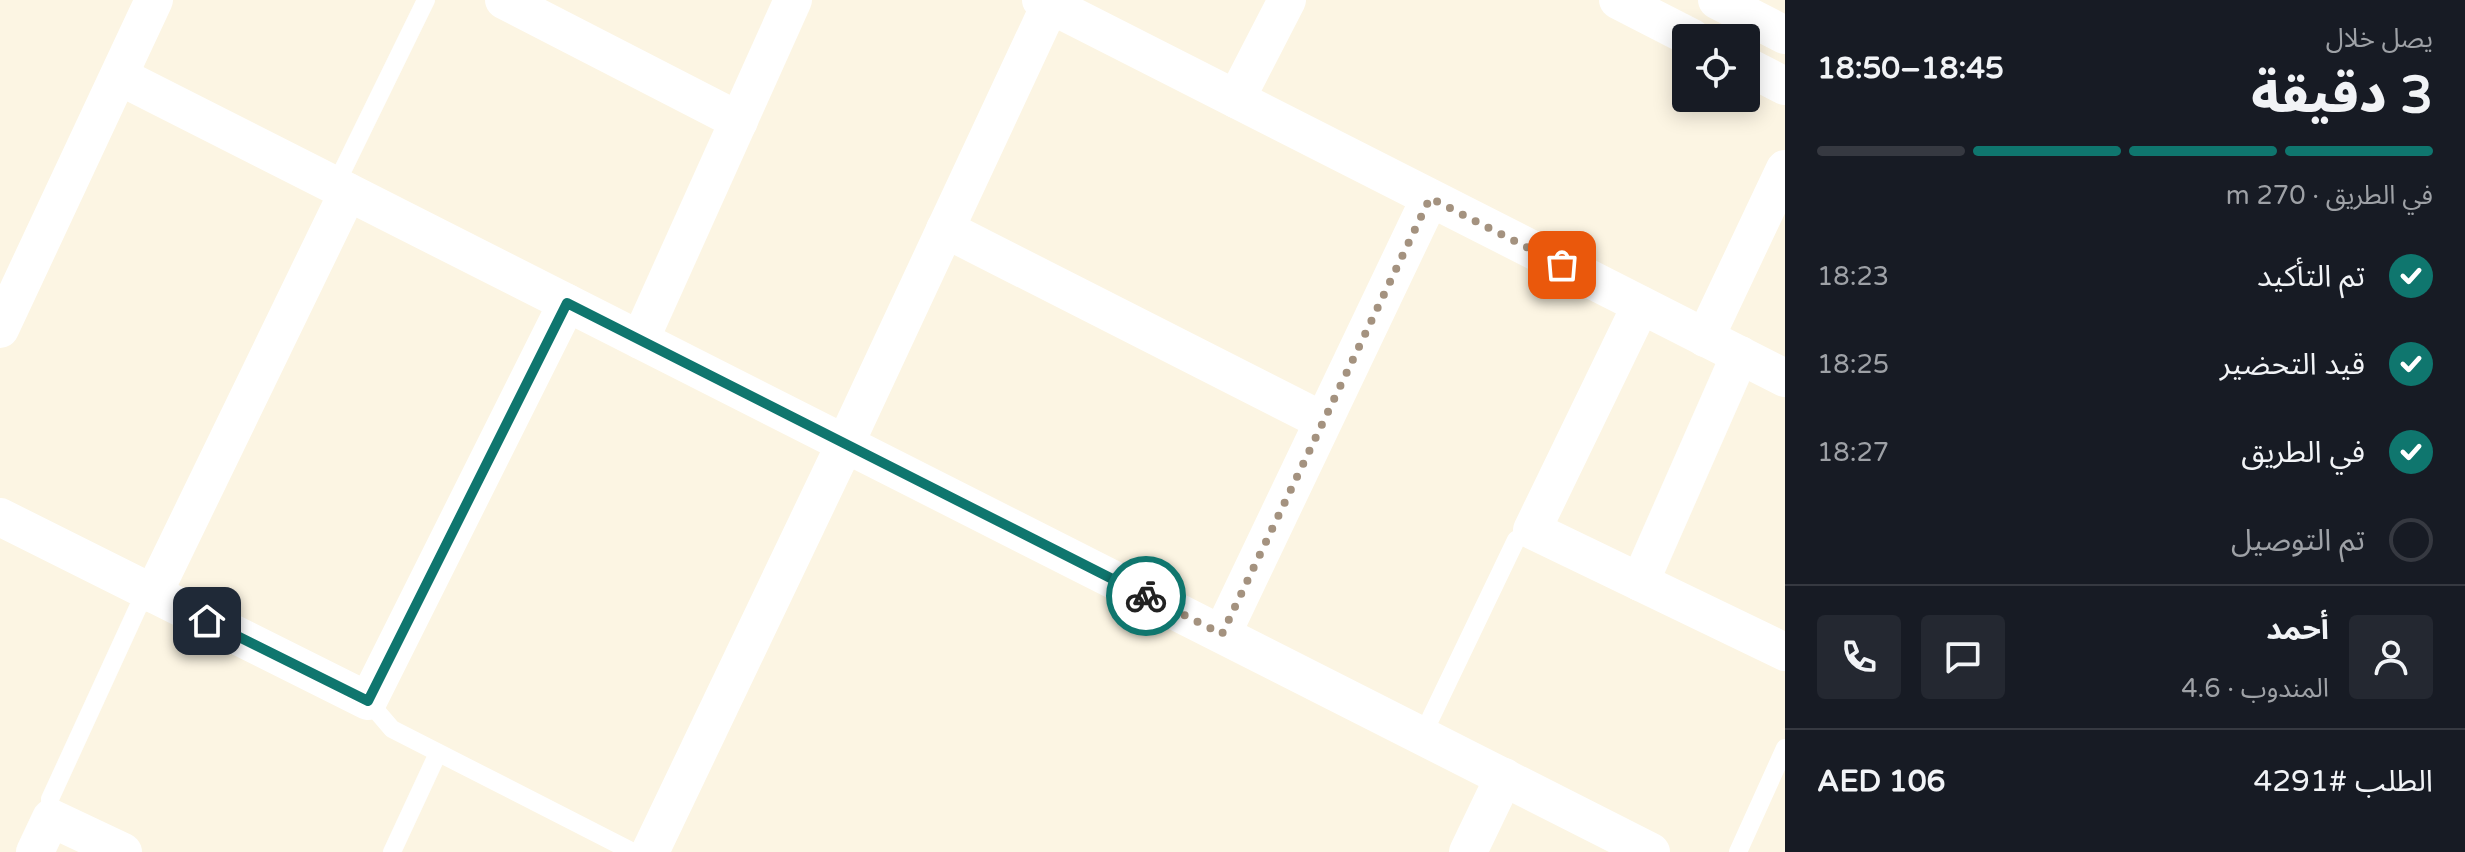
<!DOCTYPE html>
<html lang="ar">
<head>
<meta charset="utf-8">
<style>
	body { margin:0; font-family:"Varela Round","Noto Sans Arabic",sans-serif; background:#242831; color:#f1f3f6; direction:rtl; height:100vh; display:flex; flex-direction:column; font-size:30px; white-space:nowrap }
	* { box-sizing:border-box; margin:0 }
	p { font-size:26px; color:#9ea1a6 }
	.icon { flex:none; width:44px; height:44px; fill:none; stroke:currentColor; stroke-width:2; stroke-linecap:round; stroke-linejoin:round }
	.map { position:relative; flex:1; overflow:hidden; direction:ltr }
	.details { display:flex; flex-direction:column; background:#171b24; width:680px }
	.details>* { flex:none }
	.tools { position:absolute; left:1672px; top:24px; display:grid; gap:16px }
	.tools a { display:grid; place-items:center; width:88px; height:88px; border-radius:8px; background:#171b24; box-shadow:0 4px 20px #0003; font-size:40px }
	.pin { position:absolute; display:grid; place-items:center; width:68px; height:68px; color:#fff; margin:-34px; border-radius:16px; box-shadow:0 4px 12px #0006 }
	.courier { position:absolute; display:grid; place-items:center; width:80px; height:80px; margin:-40px; border:6px solid #0f766e; border-radius:50%; background:#fff; color:#222; box-shadow:0 2px 10px #0007 }
	.headline em { font-style:normal; font-weight:800 }
	.headline div { display:flex; flex-direction:column-reverse }
	.headline { display:flex; align-items:center; justify-content:space-between; height:136px; padding:0 32px }
	h1 { font-size:52px; font-weight:800; line-height:60px }
	.bar { display:grid; grid-template-columns:repeat(4,1fr); gap:12px 8px; align-content:center; height:96px; padding:0 32px }
	.bar i { height:10px; border-radius:6px; background:#363941 }
	.bar .on { background:#0f766e }
	.bar p { grid-column:span 4 }
	.line { display:flex; align-items:center; gap:20px; padding:0 32px; border-top:2px solid #363941 }
	.line div { flex:1 }
	.round { display:grid; place-items:center; flex:none; width:84px; height:84px; border-radius:8px; background:#242831 }
	ol { padding:0 32px; list-style:none }
	li { display:flex; align-items:center; gap:24px; height:88px }
	li p { margin-inline-start:auto }
	li .icon { padding:8px; border-radius:50%; background:#0f766e; color:#fff; stroke-width:4 }
	li:last-child { color:#9ea1a6 }
	li i { width:44px; height:44px; border:4px solid #363941; border-radius:50% }
	main { display:flex; flex:1; min-height:0 }
	.map>svg:first-child { display:block }
	.lines { fill:none; stroke-linecap:round; stroke-linejoin:round }
	.service { stroke:#fff; stroke-width:18 }
	.minor { stroke:#fff; stroke-width:38 }
	.done { stroke:#a4927f; stroke-width:8; stroke-dasharray:0 14.4 }
	.route { stroke:#0f766e; stroke-width:10 }
</style>
</head>
<body>
<main>
<section class="details">
<div class="headline"><div><h1>3 دقيقة</h1><p>يصل خلال</p></div><em>18:45–18:50</em></div>
<div class="bar"><i class="on"></i><i class="on"></i><i class="on"></i><i></i><p>في الطريق · 270 m</p></div>
<ol>
<li><svg class="icon" aria-label="check" viewBox="0 0 24 24"><path d="M5 12l5 5 9-10"/></svg>تم التأكيد<p>18:23</p></li>
<li><svg class="icon" aria-label="check" viewBox="0 0 24 24"><path d="M5 12l5 5 9-10"/></svg>قيد التحضير<p>18:25</p></li>
<li><svg class="icon" aria-label="check" viewBox="0 0 24 24"><path d="M5 12l5 5 9-10"/></svg>في الطريق<p>18:27</p></li>
<li><i></i>تم التوصيل</li>
</ol>
<div class="line" style="height:144px"><a class="round"><svg class="icon" aria-label="person" viewBox="0 0 24 24"><circle cx="12" cy="8" r="4"/><path d="M4 21q1-7 8-7t8 7"/></svg></a><div><b>أحمد</b><p>المندوب · 4.6</p></div><a class="round"><svg class="icon" aria-label="chat" viewBox="0 0 24 24"><path d="M4 5h16v11H9l-5 4z"/></svg></a><a class="round"><svg class="icon" aria-label="phone" viewBox="0 0 24 24"><path d="M5 4h4l2 5-3 2q2 4 5 5l2-3 5 2v4C11 20 4 13 5 4z"/></svg></a></div>
<div class="line" style="height:104px"><div>الطلب #4291</div><b>AED 106</b></div>
</section>
<div class="map">
<svg width="1785" height="852" viewBox="0 0 1785 852">
	<rect width="100%" height="100%" fill="#fcf5e3"/>
	<g class="lines">
		<g class="service">
			<polyline points="335,186 426,0"/>
			<polyline points="368,701 392,729 633,852"/>
			<polyline points="1422,736 1516,540 1532,530"/>
			<polyline points="51,818 50,799 146,590"/>
			<polyline points="392,852 438,753"/>
			<polyline points="1738,852 1785,748"/>
		</g>
		<g class="minor">
			<polyline points="504,0 739,121"/>
			<polyline points="1041,0 1785,378"/>
			<polyline points="1618,0 1692,38"/>
			<polyline points="1717,0 1785,35"/>
			<polyline points="1746,66 1785,86"/>
			<polyline points="119,76 1651,852"/>
			<polyline points="1236,99 1287,0"/>
			<polyline points="945,229 1323,421"/>
			<polyline points="1641,305 1532,530 1785,652"/>
			<polyline points="0,329 154,0"/>
			<polyline points="1705,338 1785,169"/>
			<polyline points="640,340 793,0"/>
			<polyline points="0,517 368,701 567,303"/>
			<polyline points="1640,582 1740,355"/>
			<polyline points="153,594 348,192"/>
			<polyline points="1222,634 1430,198"/>
			<polyline points="35,852 51,818 123,852"/>
			<polyline points="650,852 845,444 1050,5"/>
			<polyline points="1468,852 1504,777"/>
		</g>
	</g>
	<g class="lines">
		<polyline class="done" points="1146,596 1222,634 1430,198 1562,265"/>
		<polyline class="route" points="207,621 368,701 567,303 1146,596"/>
	</g>
</svg>
<div class="tools">
<a><svg class="icon" aria-label="locate" viewBox="0 0 24 24"><circle cx="12" cy="12" r="6"/><path d="M12 2v4M12 18v4M2 12h4M18 12h4"/></svg></a>
</div>
<div class="pin" style="left:1562px;top:265px;background:#ea580c"><svg class="icon" aria-label="bag" viewBox="0 0 24 24"><path d="M5 8h14l-1 12H6zM9 8a3 3 0 0 1 6 0"/></svg></div>
<div class="pin" style="left:207px;top:621px;background:#1f2937"><svg class="icon" aria-label="home" viewBox="0 0 24 24"><path d="M3 11l9-7 9 7M6 9v11h12V9"/></svg></div>
<div class="courier" style="left:1146px;top:596px"><svg class="icon" aria-label="bike" viewBox="0 0 24 24"><circle cx="6" cy="16" r="4"/><circle cx="18" cy="16" r="4"/><path d="M6 16l4-8h5l3 8M10 8l3 8H6M13 5h3"/></svg></div>
</div>
</main>
</body>
</html>
